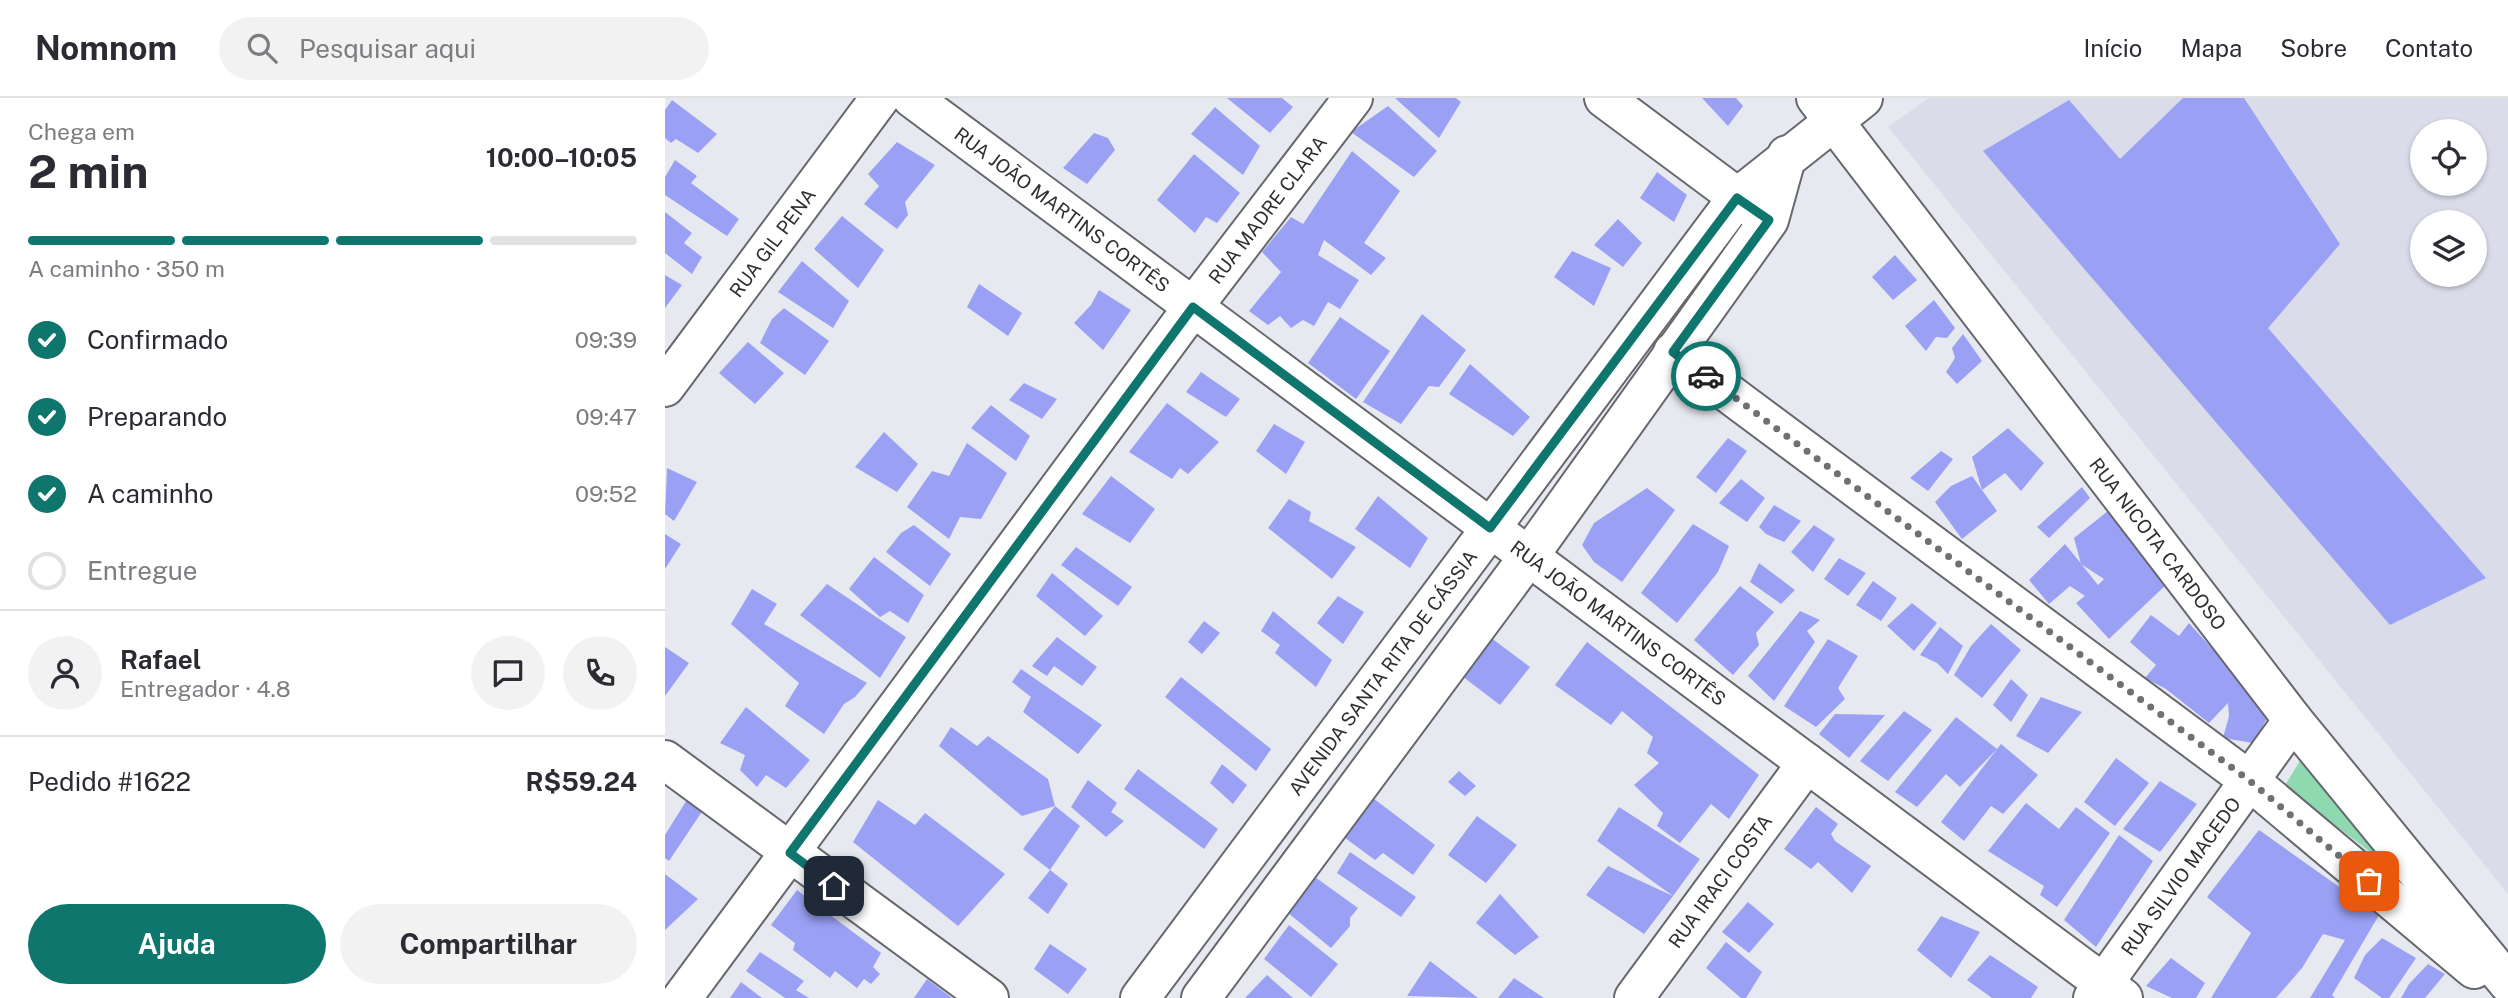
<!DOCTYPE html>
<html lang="pt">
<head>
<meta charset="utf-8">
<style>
	body { margin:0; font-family:"Public Sans",sans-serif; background:#f2f2f3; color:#2b2b33; height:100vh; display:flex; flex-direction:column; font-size:26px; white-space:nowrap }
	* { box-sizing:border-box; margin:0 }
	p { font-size:23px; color:#7c7c81 }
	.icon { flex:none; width:38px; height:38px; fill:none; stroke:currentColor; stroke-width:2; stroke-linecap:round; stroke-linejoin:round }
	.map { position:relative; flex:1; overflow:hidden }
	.panel { display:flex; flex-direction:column; background:#fff; width:665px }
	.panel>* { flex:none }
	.fabs { position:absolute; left:1745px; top:21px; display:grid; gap:14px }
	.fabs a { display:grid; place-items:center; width:77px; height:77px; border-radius:50%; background:#fff; box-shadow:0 2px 5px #0004; font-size:35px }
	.pin { position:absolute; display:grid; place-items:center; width:60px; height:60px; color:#fff; margin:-30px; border-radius:14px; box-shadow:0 4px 10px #0006 }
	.courier { position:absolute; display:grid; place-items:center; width:70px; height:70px; margin:-35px; border:5px solid #0f766e; border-radius:50%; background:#fff; color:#222; box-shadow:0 2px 9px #0007 }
	.headline em { font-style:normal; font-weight:700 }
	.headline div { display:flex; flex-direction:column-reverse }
	.headline { display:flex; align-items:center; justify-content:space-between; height:119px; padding:0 28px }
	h1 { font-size:46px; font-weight:700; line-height:52px }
	.bar { display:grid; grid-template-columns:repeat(4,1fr); gap:10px 7px; align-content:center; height:84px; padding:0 28px }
	.bar i { height:9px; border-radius:5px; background:#e1e1e2 }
	.bar .active { background:#0f766e }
	.bar p { grid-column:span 4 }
	.line { display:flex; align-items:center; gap:18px; padding:0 28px; border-top:2px solid #e1e1e2 }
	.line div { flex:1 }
	.round { display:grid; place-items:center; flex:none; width:74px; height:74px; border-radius:37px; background:#f2f2f3 }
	ol { padding:0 28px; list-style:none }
	li { display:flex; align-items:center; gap:21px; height:77px }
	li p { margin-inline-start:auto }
	li .icon { padding:7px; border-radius:50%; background:#0f766e; color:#fff; stroke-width:4 }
	li:last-child { color:#7c7c81 }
	li i { width:38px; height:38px; border:4px solid #e1e1e2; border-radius:50% }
	.primary-button { display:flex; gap:14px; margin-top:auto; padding:14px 28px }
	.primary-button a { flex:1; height:80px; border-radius:42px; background:#0f766e; color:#fff; font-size:28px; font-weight:700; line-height:80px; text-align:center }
	.primary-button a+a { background:#f2f2f3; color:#2b2b33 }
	header { display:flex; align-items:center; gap:42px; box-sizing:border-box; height:98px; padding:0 35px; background:#fff; border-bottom:2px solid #e1e1e2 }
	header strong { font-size:33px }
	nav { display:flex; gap:38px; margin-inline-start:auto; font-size:24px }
	.search { width:490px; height:63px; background:#f2f2f3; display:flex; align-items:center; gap:18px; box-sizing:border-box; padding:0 24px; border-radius:38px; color:#7c7c81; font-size:26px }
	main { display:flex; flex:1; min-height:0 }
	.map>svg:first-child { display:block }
	.built { fill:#dadcea; fill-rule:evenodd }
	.green { fill:#8ed9af }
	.building { fill:#9aa1f5 }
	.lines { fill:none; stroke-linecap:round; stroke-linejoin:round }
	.minor-casing { stroke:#67686e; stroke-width:42 }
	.minor { stroke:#fff; stroke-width:38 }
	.done { stroke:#6f7074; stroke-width:7; stroke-dasharray:0 12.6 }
	.route { stroke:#0f766e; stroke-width:9 }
	.labels { text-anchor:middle; stroke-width:7; stroke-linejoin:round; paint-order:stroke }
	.street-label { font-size:19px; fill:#2e2f31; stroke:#f5f6fd }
</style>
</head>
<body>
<header>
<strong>Nomnom</strong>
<div class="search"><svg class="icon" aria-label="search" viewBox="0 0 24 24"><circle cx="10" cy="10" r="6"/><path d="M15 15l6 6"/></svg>Pesquisar aqui</div>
<nav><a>Início</a><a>Mapa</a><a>Sobre</a><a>Contato</a></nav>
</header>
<main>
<section class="panel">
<div class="headline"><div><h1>2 min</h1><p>Chega em</p></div><em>10:00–10:05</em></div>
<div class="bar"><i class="active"></i><i class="active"></i><i class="active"></i><i></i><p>A caminho · 350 m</p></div>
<ol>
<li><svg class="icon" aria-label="check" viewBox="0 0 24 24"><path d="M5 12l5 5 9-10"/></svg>Confirmado<p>09:39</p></li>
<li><svg class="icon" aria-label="check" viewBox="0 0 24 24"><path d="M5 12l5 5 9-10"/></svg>Preparando<p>09:47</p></li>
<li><svg class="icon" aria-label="check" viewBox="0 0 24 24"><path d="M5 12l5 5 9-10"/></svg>A caminho<p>09:52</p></li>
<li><i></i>Entregue</li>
</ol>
<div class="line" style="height:126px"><a class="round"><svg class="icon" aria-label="person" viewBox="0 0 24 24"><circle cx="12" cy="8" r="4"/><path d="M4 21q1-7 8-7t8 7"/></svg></a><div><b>Rafael</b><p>Entregador · 4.8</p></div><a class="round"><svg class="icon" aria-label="chat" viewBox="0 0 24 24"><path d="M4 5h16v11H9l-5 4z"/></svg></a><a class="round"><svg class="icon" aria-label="phone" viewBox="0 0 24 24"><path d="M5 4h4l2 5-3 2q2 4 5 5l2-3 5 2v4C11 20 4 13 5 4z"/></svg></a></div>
<div class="line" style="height:91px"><div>Pedido #1622</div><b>R$59.24</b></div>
<div class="primary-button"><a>Ajuda</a><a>Compartilhar</a></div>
</section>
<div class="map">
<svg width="1843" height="900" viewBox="0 0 1843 900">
	<rect width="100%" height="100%" fill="#e7e9f0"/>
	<path class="built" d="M 1264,0 L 1843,0 L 1843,796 L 1223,29 ZM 1757,33 L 1810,33 L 1810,86 L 1757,86 ZM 1757,124 L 1810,124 L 1810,177 L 1757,177 Z"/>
	<polygon class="green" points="1636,661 1716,757 1703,752 1619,689"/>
	<g class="building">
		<polygon points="562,0 617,0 628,9 605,35"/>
		<polygon points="730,0 791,0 796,4 774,40"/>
		<polygon points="1037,0 1071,0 1078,8 1063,28"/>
		<polygon points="1518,0 1579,0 1675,146 1603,230 1821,480 1725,527 1318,53 1404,2 1455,61"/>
		<polygon points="7,2 52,36 33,55 11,41 6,45 0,40 0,12"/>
		<polygon points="723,8 772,53 749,79 686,34"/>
		<polygon points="550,9 595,48 578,77 526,36"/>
		<polygon points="429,35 443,40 450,52 422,86 398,70"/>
		<polygon points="232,44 270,67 240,104 243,117 232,131 199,106 214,88 203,76"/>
		<polygon points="687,53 735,93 699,145 721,160 706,177 659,142 653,157 694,182 675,211 663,204 649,228 638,222 626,230 615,218 603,227 584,213 616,174 597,154 626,119 638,126"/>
		<polygon points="529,56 575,95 552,125 541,119 530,135 492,102"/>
		<polygon points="10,62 32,78 26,85 74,121 62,138 0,97 0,79"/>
		<polygon points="992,74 1022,97 1009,124 975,100"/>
		<polygon points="0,114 27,135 19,145 37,159 27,176 0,155"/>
		<polygon points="177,118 219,152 193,190 149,151"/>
		<polygon points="953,121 977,145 958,169 929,147"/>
		<polygon points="907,153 946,170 929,208 889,179"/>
		<polygon points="1230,157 1252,182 1228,202 1207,179"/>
		<polygon points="137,163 184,203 168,230 113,194"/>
		<polygon points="0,177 17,187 0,210"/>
		<polygon points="314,186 357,215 343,238 302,209"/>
		<polygon points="434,192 466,212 438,252 409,225 426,207"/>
		<polygon points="1269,202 1290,230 1282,240 1271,239 1261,253 1240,228"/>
		<polygon points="119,210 164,243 140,277 95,245 107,221"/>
		<polygon points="757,216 801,252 774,289 764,288 736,326 698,304"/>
		<polygon points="675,219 725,253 691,301 643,265"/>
		<polygon points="1298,236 1317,263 1292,286 1281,274 1290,260 1287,250"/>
		<polygon points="83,244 119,275 90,306 54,275"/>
		<polygon points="805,266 865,319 848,338 784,296"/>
		<polygon points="536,274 575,301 561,319 521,294"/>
		<polygon points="359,285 392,301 377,321 344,302"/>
		<polygon points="502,305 554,344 523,376 515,370 507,381 464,354"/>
		<polygon points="326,307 365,338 351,363 306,330"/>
		<polygon points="609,326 640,344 621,376 591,353"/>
		<polygon points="1343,330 1379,365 1356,393 1340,375 1317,392 1332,413 1297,441 1270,404 1286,388 1307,378 1317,392 1307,359"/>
		<polygon points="219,334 253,366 232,394 190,369"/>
		<polygon points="1063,340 1082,353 1051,395 1031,379"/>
		<polygon points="302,345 342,375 316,421 295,419 284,441 242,409 267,373 284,378"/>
		<polygon points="1276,353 1288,361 1263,393 1245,380"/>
		<polygon points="2,370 32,384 9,423 0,416"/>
		<polygon points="446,378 490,411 465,445 417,416"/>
		<polygon points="1076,381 1100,400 1082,424 1054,405"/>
		<polygon points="1417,389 1425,400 1384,440 1372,429"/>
		<polygon points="982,390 1010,412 957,484 929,464 917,447 929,425"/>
		<polygon points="713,398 763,440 745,470 690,431"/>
		<polygon points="624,401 646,414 644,423 691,449 667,481 603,430"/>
		<polygon points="1109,407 1136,423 1119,444 1101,436 1094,429"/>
		<polygon points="1443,413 1464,436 1472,453 1505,483 1444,541 1411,505 1420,498 1405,488 1384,506 1364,482 1400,446 1414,463 1433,487 1439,481 1416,466 1409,440"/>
		<polygon points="1028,426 1064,448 1053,474 1012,525 976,495"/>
		<polygon points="249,427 286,456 265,488 221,454 236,435"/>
		<polygon points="1149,427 1170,441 1148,474 1126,454"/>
		<polygon points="0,436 16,446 0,471"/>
		<polygon points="411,449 467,489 453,508 396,467"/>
		<polygon points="209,459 259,497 243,525 225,513 215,519 184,491"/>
		<polygon points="1174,460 1201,475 1183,498 1159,481"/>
		<polygon points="1094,465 1130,492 1116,506 1085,484"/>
		<polygon points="387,475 438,518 420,538 371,498"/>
		<polygon points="1208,483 1232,500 1216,523 1191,507"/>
		<polygon points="162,486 241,539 215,580 135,517"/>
		<polygon points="1075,488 1109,514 1091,535 1094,547 1068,577 1029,542"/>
		<polygon points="87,491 112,506 99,526 202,585 190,599 179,606 159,636 120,608 134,585 66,526"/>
		<polygon points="673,498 699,514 678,546 652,525"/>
		<polygon points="1247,505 1272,525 1249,553 1222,528"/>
		<polygon points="608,513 667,562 651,589 610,555 615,547 596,533"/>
		<polygon points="1135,513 1155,522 1142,533 1150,544 1109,603 1083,578"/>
		<polygon points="1486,517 1514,538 1524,525 1605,615 1588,645 1558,640 1564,618 1563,605 1544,625 1501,591 1480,580 1491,567 1465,544"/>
		<polygon points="539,523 555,535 537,556 523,544"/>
		<polygon points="1326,526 1356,552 1317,600 1289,577 1306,548"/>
		<polygon points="1275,529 1298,548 1283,576 1272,565 1255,557"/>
		<polygon points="817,533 865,569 835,607 789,572"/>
		<polygon points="392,539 432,569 417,588 389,568 382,578 367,568"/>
		<polygon points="1163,541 1193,558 1173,590 1180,601 1151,629 1119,608"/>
		<polygon points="922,544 1094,677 1064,721 1046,706 1015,745 992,728 998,715 969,687 994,665 982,655 988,639 957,613 946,627 890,587"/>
		<polygon points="0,549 24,565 0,598"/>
		<polygon points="356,571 437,627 413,656 358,614 366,599 347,584"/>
		<polygon points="516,579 606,651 591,673 500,599"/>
		<polygon points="1346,581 1363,597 1346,624 1328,607"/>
		<polygon points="1376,599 1417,614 1383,655 1351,638"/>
		<polygon points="81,609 145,662 121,690 101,677 92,689 75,672 80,657 55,645"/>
		<polygon points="1239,613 1267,632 1223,683 1195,663"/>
		<polygon points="1170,616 1220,617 1184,660 1154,636"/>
		<polygon points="1291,619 1332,651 1336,646 1373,677 1338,716 1326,708 1299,743 1276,724 1332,651 1295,689 1281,676 1252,709 1230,694"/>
		<polygon points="286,629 312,648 323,638 383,681 390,708 415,728 385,772 358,751 390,708 357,718 274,648"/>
		<polygon points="1451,660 1484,685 1450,728 1419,704"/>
		<polygon points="557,666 582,687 568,706 545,685"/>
		<polygon points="473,671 553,731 539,751 459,691"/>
		<polygon points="794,673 811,688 800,698 783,684"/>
		<polygon points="423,682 452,705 446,714 459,723 441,739 406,709"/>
		<polygon points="1495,683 1532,706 1495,754 1458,731"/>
		<polygon points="700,694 770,747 748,777 718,755 710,762 672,734"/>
		<polygon points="23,700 38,712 4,763 0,760 0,737"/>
		<polygon points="213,702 250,727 260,715 340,776 293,828 188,744"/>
		<polygon points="1361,705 1394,731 1411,709 1445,735 1392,809 1375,797 1379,788 1323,753"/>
		<polygon points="954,709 1035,761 1008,798 979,836 921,797 943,768 1008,798 932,743"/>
		<polygon points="1151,709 1173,726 1166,736 1170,743 1206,768 1187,795 1153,764 1146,771 1119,751"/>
		<polygon points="812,718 852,747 821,785 783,757"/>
		<polygon points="1594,732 1714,817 1667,897 1670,900 1645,900 1680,842 1658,836 1637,870 1611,900 1546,900 1586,835 1542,799"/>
		<polygon points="1454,737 1488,763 1431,849 1399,822"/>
		<polygon points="685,754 751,799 736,819 672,775"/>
		<polygon points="385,772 403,786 383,816 363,800"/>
		<polygon points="643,774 693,810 685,820 685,828 666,850 617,810"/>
		<polygon points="0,776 33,801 0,832"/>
		<polygon points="132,792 216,855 208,869 215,876 206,886 199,881 192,890 170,873 165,880 128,852 130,845 106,827"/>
		<polygon points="835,796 874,839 850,857 811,825"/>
		<polygon points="1083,804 1109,826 1084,855 1057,834"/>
		<polygon points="1276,818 1315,834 1286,880 1252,852"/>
		<polygon points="624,827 673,866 646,899 599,861"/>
		<polygon points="1717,840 1751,860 1724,900 1717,900 1689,880 1700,857"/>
		<polygon points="1061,844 1097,874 1081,900 1076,900 1041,870"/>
		<polygon points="385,846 422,871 403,896 369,871"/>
		<polygon points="95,854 139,883 131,892 144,900 120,900 81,873"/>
		<polygon points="1325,857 1373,889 1366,900 1327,900 1302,882"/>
		<polygon points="1506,860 1540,885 1531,900 1507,900 1481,888"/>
		<polygon points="765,863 813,900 742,898"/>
		<polygon points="1763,866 1780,876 1760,900 1736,900 1744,886"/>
		<polygon points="602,877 628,900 580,900"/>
		<polygon points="849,880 879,900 833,900"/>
		<polygon points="262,881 287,900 249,900"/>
		<polygon points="76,884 97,900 65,900"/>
	</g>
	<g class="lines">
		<defs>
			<g id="minor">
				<path id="s1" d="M 247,0 L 1458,900"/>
				<polyline points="939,0 1091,113"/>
				<path id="s2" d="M 1151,0 L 1628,622 L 1843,885"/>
				<polyline points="1008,254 1585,683 1809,871"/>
				<path id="s3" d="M 0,289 L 215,0"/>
				<polyline points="0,662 324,900"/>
				<path id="s4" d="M 17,900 L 528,209 L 688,0"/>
				<path id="s5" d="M 475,900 L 1072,100 L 1198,0"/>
				<polyline points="536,900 864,458 1104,122 1122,57"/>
				<path id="s6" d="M 969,900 L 1142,665"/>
				<path id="s7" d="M 1428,900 L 1628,622"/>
			</g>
		</defs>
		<use href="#minor" class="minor-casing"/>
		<use href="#minor" class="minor"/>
	</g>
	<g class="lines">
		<polyline class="done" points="1041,278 1585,683 1704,783"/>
		<polyline class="route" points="169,788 125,755 528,209 825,430 1072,100 1104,122 1008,254 1041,278"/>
	</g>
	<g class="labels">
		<g class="street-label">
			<text dy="7" stroke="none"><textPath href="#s1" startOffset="187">RUA JOÃO MARTINS CORTÊS</textPath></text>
			<text dy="7" stroke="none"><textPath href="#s4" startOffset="982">RUA MADRE CLARA</textPath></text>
			<text dy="7" stroke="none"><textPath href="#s3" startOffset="180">RUA GIL PENA</textPath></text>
			<text dy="7" stroke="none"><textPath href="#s2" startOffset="562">RUA NICOTA CARDOSO</textPath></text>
			<text dy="7" stroke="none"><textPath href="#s1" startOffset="880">RUA JOÃO MARTINS CORTÊS</textPath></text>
			<text dy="7" stroke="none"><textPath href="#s5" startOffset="406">AVENIDA SANTA RITA DE CÁSSIA</textPath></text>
			<text dy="7" stroke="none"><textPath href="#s7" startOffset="150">RUA SILVIO MACEDO</textPath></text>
			<text dy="7" stroke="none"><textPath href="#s6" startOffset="145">RUA IRACI COSTA</textPath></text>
		</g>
	</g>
</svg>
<div class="fabs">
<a><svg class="icon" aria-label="locate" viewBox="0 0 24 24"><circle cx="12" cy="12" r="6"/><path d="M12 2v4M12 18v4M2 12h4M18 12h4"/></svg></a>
<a><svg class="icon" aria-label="layers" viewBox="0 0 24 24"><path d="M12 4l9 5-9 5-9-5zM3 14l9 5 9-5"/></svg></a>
</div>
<div class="pin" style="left:1704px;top:783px;background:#ea580c"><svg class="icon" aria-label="bag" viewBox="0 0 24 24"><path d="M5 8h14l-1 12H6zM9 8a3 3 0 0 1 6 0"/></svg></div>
<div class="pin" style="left:169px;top:788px;background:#1f2937"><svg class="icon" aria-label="home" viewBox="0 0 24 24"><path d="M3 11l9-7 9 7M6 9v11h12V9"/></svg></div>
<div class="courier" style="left:1041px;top:278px"><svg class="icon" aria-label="car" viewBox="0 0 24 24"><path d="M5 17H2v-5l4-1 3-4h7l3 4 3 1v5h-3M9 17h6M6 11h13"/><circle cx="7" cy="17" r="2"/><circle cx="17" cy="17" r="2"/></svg></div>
</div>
</main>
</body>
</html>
